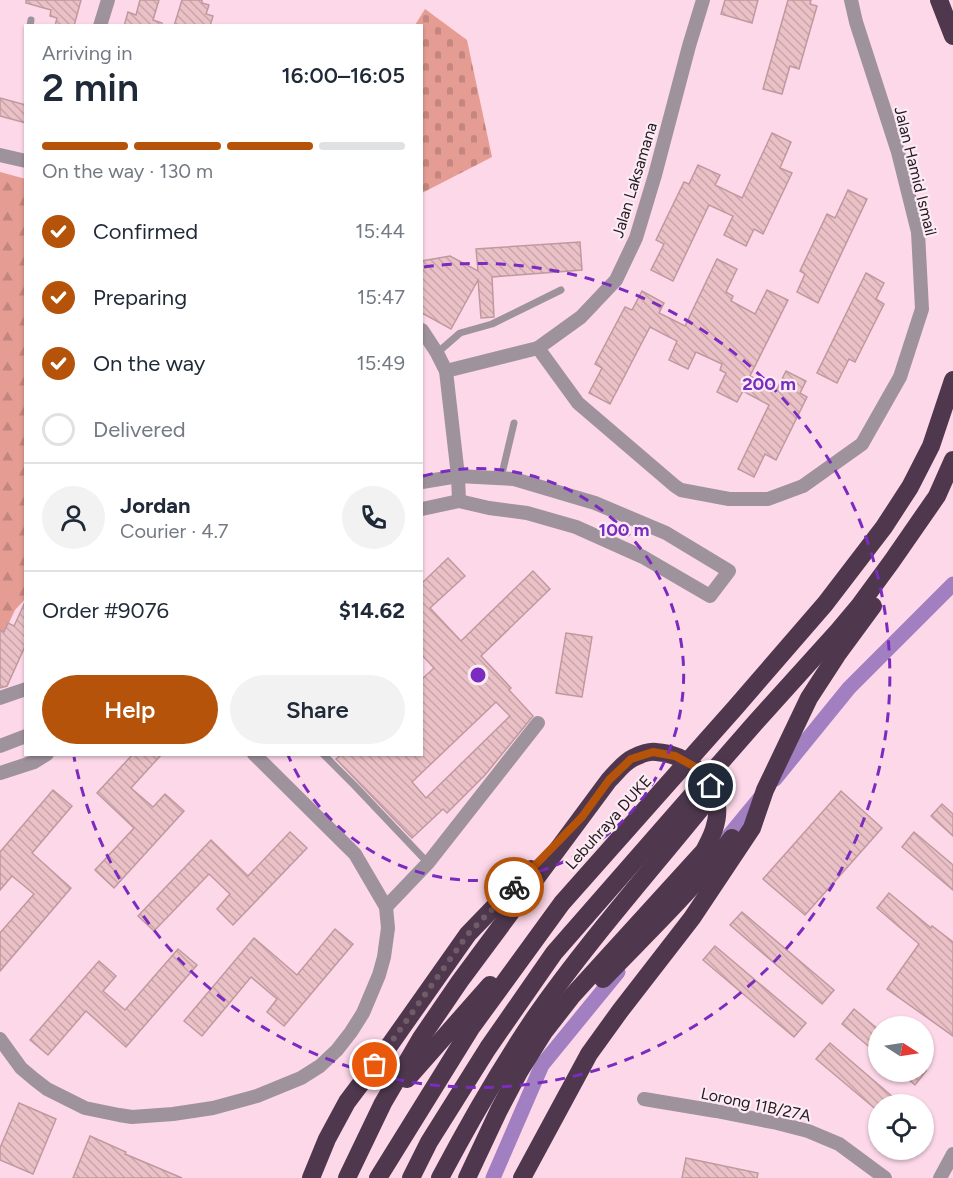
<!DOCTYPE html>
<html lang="en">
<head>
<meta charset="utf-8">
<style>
	body { margin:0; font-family:Figtree,sans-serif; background:#f2f2f3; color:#1f2937; height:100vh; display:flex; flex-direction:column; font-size:22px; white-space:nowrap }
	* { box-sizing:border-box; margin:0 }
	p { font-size:20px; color:#747a83 }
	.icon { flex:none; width:33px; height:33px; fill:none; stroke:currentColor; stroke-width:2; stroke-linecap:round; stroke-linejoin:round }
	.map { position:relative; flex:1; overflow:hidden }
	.side { position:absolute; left:24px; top:24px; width:399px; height:732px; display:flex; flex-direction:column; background:#fff; border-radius:0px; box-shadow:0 2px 4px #0004 }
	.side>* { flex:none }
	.needle { width:39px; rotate:102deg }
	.controls { position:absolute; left:868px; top:1016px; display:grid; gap:12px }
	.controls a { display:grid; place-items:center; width:66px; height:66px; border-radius:50%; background:#fff; box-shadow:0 2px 4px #0004; font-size:30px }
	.pin { position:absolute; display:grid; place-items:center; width:51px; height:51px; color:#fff; margin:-26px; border:3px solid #fff; border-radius:50%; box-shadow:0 2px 6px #0007 }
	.courier { position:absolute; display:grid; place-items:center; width:60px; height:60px; margin:-30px; border:4px solid #b45309; border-radius:50%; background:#fff; color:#222; box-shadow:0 2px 8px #0007 }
	.summary em { font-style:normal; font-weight:600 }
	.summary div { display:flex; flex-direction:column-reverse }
	.summary { display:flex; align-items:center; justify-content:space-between; height:102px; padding:0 18px }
	h1 { font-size:39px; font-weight:600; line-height:45px }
	.bar { display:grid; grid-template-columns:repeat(4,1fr); gap:9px 6px; align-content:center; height:72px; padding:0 18px }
	.bar i { height:8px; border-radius:4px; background:#e0e1e3 }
	.bar .on { background:#b45309 }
	.bar p { grid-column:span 4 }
	.line { display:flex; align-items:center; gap:15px; padding:0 18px; border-top:2px solid #e0e1e3 }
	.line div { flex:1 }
	.round { display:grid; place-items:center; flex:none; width:63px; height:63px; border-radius:32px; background:#f2f2f3 }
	ol { padding:0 18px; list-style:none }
	li { display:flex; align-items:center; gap:18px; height:66px }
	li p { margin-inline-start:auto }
	li .icon { padding:6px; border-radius:50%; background:#b45309; color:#fff; stroke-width:4 }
	li:last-child { color:#747a83 }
	li i { width:33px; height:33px; border:3px solid #e0e1e3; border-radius:50% }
	.action { display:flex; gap:12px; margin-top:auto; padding:12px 18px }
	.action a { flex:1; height:69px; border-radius:36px; background:#b45309; color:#fff; font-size:24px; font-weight:600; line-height:69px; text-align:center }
	.action a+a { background:#f2f2f3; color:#1f2937 }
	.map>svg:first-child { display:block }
	.forest { fill:url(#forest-firs) }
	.cemetery { fill:url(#cemetery-stones) }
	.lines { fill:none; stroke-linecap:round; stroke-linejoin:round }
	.canal { stroke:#a17fc1; stroke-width:15 }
	.building { fill:url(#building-back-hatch); stroke:#c0999f; stroke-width:1.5; fill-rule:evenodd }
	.lane { stroke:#9e929d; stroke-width:7 }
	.street { stroke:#9e929d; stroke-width:14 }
	.highway { stroke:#4f384e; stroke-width:18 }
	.done { stroke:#715b66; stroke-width:6; stroke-dasharray:0 10.8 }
	.route { stroke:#b45309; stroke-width:8 }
	.ring { fill:none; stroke:#7b2cbf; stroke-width:3; stroke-dasharray:10 8 }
	.labels { text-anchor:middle; stroke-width:4.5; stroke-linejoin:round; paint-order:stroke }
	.street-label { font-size:16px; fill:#25181f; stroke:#fbecf3 }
	.centre { fill:#7b2cbf; stroke:#fbecf3; stroke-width:3 }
	.ring-label { font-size:18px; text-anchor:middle; font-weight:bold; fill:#7b2cbf; stroke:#fbecf3; stroke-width:4.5; stroke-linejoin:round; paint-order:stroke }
</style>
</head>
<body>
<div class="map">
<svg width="953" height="1178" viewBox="0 0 953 1178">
	<defs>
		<pattern id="forest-firs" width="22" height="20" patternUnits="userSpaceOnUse" patternTransform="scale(1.5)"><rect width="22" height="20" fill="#e59d93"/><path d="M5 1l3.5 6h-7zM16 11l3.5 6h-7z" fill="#c4867e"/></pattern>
		<pattern id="cemetery-stones" width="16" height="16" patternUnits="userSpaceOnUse" patternTransform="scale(1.5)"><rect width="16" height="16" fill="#e59d93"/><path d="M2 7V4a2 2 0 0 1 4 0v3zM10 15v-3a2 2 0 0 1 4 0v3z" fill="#c4867e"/></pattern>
		<pattern id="building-back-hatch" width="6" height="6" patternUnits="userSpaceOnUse" patternTransform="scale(1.5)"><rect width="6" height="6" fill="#eac1c7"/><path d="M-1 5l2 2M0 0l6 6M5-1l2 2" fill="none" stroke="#c9a5aa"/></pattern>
	</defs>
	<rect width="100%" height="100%" fill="#fdd8e9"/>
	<polygon class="forest" points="0,172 26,179 25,599 15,610 0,642"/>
	<polygon class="cemetery" points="425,9 467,40 492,157 422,193 422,26 415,25"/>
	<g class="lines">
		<g class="canal">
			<polyline points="775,779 849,688 953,584"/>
			<polyline points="722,844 760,798"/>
			<polyline points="493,1178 542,1065 618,972"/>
		</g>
	</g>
	<g class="building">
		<polygon points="26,0 81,0 74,26 55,26 57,18 50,16 51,10 26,3"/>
		<polygon points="140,0 159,0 153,20 162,23 162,26 124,26 128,12 136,15"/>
		<polygon points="182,0 202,0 202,3 209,5 206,14 213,16 210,26 174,26"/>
		<polygon points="725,0 758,0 752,23 721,14"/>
		<polygon points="788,0 811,0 810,4 817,6 799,69 790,66 782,94 763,89"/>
		<polygon points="0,98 26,105 26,123 0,116"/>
		<polygon points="772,133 791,142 780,168 792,173 763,234 754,229 746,246 724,235 733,216 709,205 673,281 651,270 664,244 656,240 684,182 689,184 698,165 720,175 715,185 742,198"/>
		<polygon points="848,190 867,199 818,303 797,292 805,274 800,271 827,214 835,218"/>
		<polygon points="580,242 582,270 492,277 494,317 481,318 478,280 451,329 422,313 422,261 450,256 478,271 476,249"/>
		<polygon points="717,259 737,269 726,292 733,296 731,301 755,314 767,290 788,300 750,376 777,389 786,371 806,381 800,393 807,397 776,460 765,454 754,477 738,469 769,405 743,391 737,402 717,392 726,373 720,370 722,364 696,352 688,369 669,360 677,341 650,327 610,404 589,393 602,368 595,364 625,307 632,310 642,291 664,303 659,313 685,326"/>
		<polygon points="866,273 884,283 876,299 884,304 855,362 849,359 837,383 817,373"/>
		<path d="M 448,558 L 465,576 L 430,608 L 461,641 L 533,571 L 550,589 L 481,656 L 511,688 L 509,690 L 533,716 L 485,775 L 447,813 L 443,809 L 412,838 L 336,759 L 342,754 L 422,754 L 422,679 L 434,668 L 422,655 L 422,583 ZM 496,702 L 510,716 L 426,798 L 412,782 Z"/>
		<polygon points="26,600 26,644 7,686 0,688 0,630 4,632 8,623 14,626"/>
		<polygon points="566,633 592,637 582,697 556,693"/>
		<polygon points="133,754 162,754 131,788 153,807 165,794 184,811 114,888 95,870 134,828 97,793"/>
		<polygon points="53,790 72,806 32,853 71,888 0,971 0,933 34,894 12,876 0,890 0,852"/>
		<polygon points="841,791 882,828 805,915 763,879"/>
		<polygon points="942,804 953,814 953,836 931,816"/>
		<polygon points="290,832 307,848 233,925 217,909 230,894 209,874 154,931 138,916 211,840 248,876"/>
		<polygon points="914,832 953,865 953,890 902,847"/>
		<polygon points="889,893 931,928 932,926 953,942 953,1036 887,989 919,944 877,908"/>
		<polygon points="742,912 834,990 822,1004 730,925"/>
		<polygon points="335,929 353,944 284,1026 267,1012 277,999 251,977 202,1036 184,1021 254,938 297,975"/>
		<polygon points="715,946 806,1023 794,1037 703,960"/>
		<polygon points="178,949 197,965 126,1047 86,1011 48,1055 30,1040 99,961 116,976 103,991 125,1010"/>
		<polygon points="854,1009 879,1030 879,1055 842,1024"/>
		<polygon points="830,1043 901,1104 879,1104 879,1112 816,1059"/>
		<polygon points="899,1071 926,1071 915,1085"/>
		<polygon points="19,1103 56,1119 33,1174 0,1160 0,1148"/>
		<polygon points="90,1136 126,1152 125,1154 182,1178 73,1178"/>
		<polygon points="686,1158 758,1173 757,1178 682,1178"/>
	</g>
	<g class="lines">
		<g class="lane">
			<polyline points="30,26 31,20"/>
			<polyline points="437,353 460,333 492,324 561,290"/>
			<polyline points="501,478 514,423"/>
			<polyline points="323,754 355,786 428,863"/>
		</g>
		<g class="street">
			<polyline points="100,26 108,0"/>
			<polyline points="0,155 26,161"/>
			<polyline points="422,330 437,353 446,371 458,476 459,501"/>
			<polyline points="538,348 578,403 675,486 681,490 729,499 768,499 803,486 862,444 900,377 922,309 918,232 898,152 856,22 851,0"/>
			<polyline points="446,371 538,348 581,317 616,280 636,238 655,175 689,46 703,0"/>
			<polyline points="422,482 458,476 514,479 595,503 666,533 729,571 710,596 643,557 576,527 527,513 489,508 459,501 422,509"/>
			<polyline points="0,698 26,689"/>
			<polyline points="0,746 26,736"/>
			<polyline points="0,773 34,762 47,754"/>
			<polyline points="386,907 428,863 538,723"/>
			<polyline points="0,1039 21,1068 34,1079 47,1089 85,1108 119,1115 132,1117 173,1114 213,1108 257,1096 301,1078 320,1066 337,1050 351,1032 363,1013 379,975 384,957 388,928 386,907 355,854 254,754"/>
			<polyline points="644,1099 716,1111 777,1123 808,1131 839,1144 885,1178"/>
			<polyline points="940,1178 953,1154"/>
		</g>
		<g class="highway">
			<polyline points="939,0 953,36"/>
			<path d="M 603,979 C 647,933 694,889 732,838"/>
			<polyline points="407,1079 490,985"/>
			<polyline points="311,1178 327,1139 347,1102 389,1046 468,934 531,869"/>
			<path d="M 347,1178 L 383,1103 L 421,1038 L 460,981 L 609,780 C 616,773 624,762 633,758 C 639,755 649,751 656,752 C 686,754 712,776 717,806 C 719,822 711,838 704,851 L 572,996 L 544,1032 L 519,1072 L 499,1110 L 467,1178"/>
			<polyline points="378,1178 471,1028 562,903 735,708 825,604 884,527 910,487 931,446 953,380"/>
			<polyline points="411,1178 429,1142 488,1048 554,953 755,723 838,631 859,606 892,561 937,496 953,460"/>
			<path d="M 440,1178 C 469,1123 500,1069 535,1017 C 586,944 646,876 702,807 L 716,785"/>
			<polyline points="522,1178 589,1054 620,1011 692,918 752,828 765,790 809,698 837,655 873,606"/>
		</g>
	</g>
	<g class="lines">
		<polyline class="done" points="375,1065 468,934 514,887"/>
		<polyline class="route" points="514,887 582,817 609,780 631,759 653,752 675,756 697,768 711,786"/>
	</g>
	<g class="ring">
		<path d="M423 476A206 206 0 1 1 288 755"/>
		<path d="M424 267A412 412 0 1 1 74 757"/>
	</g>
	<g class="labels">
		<g class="street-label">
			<text transform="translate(916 171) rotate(76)" y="6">Jalan Hamid Ismail</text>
			<text transform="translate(634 180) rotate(-73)" y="6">Jalan Laksamana</text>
			<text transform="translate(608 822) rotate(-48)" y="6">Lebuhraya DUKE</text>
			<text transform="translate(756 1104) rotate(12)" y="6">Lorong 11B/27A</text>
		</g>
	</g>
	<circle cx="478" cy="675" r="9" class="centre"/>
	<g class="ring-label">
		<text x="769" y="390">200 m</text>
		<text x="624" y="536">100 m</text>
	</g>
</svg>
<div class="controls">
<a><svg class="needle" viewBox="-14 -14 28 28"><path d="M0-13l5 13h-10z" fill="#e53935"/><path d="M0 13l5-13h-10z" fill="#747a83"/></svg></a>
<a><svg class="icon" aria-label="locate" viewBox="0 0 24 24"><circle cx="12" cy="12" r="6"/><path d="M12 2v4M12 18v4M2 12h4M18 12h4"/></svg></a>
</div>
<div class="pin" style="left:375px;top:1065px;background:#ea580c"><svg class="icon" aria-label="bag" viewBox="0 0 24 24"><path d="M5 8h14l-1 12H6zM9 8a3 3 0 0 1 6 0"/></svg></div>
<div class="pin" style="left:711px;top:786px;background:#1f2937"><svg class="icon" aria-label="home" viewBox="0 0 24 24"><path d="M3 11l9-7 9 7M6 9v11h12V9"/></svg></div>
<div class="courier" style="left:514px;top:887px"><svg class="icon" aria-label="bike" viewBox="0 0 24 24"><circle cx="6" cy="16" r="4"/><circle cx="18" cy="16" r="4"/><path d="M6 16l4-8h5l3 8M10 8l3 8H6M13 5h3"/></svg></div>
<section class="side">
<div class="summary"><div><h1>2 min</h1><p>Arriving in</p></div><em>16:00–16:05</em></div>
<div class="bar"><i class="on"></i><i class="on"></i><i class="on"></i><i></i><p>On the way · 130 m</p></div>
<ol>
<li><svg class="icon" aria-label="check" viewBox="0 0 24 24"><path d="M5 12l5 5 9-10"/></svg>Confirmed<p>15:44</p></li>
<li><svg class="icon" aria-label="check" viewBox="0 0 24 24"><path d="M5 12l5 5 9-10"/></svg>Preparing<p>15:47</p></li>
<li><svg class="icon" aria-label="check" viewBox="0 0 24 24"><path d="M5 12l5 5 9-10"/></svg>On the way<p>15:49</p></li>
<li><i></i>Delivered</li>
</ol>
<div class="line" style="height:108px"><a class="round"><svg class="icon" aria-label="person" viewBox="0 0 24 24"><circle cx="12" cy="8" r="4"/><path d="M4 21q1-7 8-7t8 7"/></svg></a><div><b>Jordan</b><p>Courier · 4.7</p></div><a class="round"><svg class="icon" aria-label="phone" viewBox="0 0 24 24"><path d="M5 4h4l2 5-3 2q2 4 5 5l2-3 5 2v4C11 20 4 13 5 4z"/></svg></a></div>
<div class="line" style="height:78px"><div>Order #9076</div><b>$14.62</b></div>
<div class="action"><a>Help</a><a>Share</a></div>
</section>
</div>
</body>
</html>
